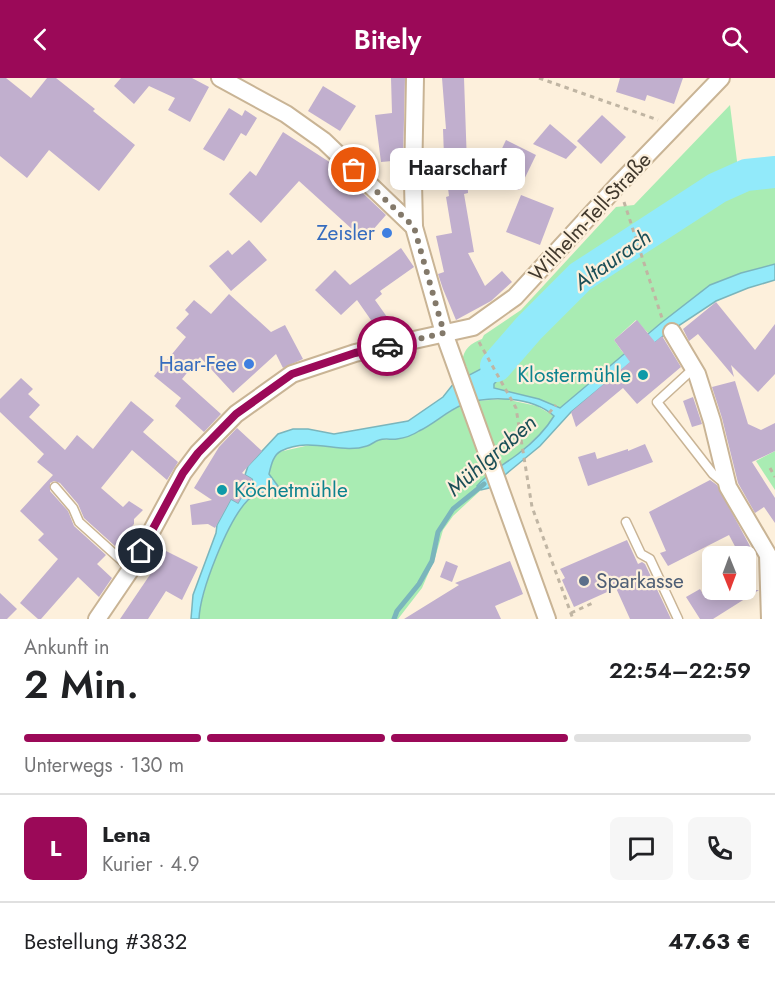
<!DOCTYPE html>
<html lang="de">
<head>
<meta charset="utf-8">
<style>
	body { margin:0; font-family:Jost,sans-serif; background:#f6f6f6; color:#202124; height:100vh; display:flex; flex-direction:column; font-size:22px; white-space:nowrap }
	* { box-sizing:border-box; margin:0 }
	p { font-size:20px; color:#757577 }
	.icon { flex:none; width:33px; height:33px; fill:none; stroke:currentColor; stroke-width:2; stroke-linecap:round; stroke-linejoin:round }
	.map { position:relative; height:541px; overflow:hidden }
	.sheet { display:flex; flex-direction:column; background:#fff; flex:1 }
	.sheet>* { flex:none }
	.needle { width:39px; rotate:179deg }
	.tools { position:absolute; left:702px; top:468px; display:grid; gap:12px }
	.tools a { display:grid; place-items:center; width:54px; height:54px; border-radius:9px; background:#fff; box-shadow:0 3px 15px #0003; font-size:30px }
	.pin { position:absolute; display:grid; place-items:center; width:51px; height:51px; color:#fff; margin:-26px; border:3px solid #fff; border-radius:50%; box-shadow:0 2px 6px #0007 }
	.courier { position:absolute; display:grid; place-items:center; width:60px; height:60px; margin:-30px; border:4px solid #9b0958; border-radius:50%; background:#fff; color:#222; box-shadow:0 2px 8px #0007 }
	.bubble { position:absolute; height:42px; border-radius:9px; background:#fff; box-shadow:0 3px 15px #0003; font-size:20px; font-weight:600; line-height:42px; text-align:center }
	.head em { font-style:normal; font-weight:600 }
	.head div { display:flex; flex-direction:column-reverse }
	.head { display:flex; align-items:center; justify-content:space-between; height:102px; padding:0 24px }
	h1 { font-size:39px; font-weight:600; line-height:45px }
	.bar { display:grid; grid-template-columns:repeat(4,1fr); gap:9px 6px; align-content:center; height:72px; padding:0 24px }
	.bar i { height:8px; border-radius:4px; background:#e0e0e0 }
	.bar .active { background:#9b0958 }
	.bar p { grid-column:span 4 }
	.line { display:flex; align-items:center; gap:15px; padding:0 24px; border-top:2px solid #e0e0e0 }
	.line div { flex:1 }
	.round { display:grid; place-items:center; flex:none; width:63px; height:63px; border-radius:9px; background:#f6f6f6 }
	header { display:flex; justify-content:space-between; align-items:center; height:78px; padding:0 24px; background:#9b0958; color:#fff; font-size:27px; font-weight:600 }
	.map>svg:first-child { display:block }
	.green { fill:#a9ecb3 }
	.water { fill:#92eafa; stroke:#7ab5bc; stroke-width:1.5 }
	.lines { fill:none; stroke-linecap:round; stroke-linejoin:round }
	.stream { stroke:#7ab5bc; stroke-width:5 }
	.river { stroke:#92eafa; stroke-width:32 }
	.building { fill:#c1afce }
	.lane-casing { stroke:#c9b495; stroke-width:11 }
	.street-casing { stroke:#c9b495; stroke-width:20 }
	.path { stroke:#c0b5a3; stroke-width:3; stroke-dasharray:4.5 4.5; stroke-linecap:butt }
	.lane { stroke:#fff; stroke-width:8 }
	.street { stroke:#fff; stroke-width:16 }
	.done { stroke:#83796a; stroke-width:6; stroke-dasharray:0 10.8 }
	.route { stroke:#9b0958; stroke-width:8 }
	.shop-dot { fill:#3f7fe0; stroke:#fdf0dc; stroke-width:2 }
	.culture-dot { fill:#0f9aa8; stroke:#fdf0dc; stroke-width:2 }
	.service-dot { fill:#5c6f8a; stroke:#fdf0dc; stroke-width:2 }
	.labels { text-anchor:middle; stroke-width:4.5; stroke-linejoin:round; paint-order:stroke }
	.street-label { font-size:21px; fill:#42392d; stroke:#fdf0dc }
	.shop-label { font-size:21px; fill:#366cbe; stroke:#fdf0dc; text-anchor:end }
	.culture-label { font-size:21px; fill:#0d838f; stroke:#fdf0dc; text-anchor:end }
	.service-label { font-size:21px; fill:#4e5e75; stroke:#fdf0dc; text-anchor:start }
	.water-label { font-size:22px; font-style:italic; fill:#1b4f57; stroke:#fdf0dc }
</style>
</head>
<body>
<header><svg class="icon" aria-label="back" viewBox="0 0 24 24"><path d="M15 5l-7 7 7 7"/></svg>Bitely<svg class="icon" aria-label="search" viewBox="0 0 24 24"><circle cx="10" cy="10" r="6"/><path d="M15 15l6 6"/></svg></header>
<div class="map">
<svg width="775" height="541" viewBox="0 0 775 541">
	<rect width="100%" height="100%" fill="#fdf0dc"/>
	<g class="green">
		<path d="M 730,27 L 738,91 L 775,85 L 775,186 L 741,195 L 710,207 L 648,255 L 636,242 L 614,262 L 624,276 L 560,330 L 494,310 L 494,306 L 509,290 L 520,251 L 481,291 L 467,298 L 465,291 L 467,289 L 462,284 C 464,270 470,266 482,261 L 484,257 L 521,232 L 616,129 L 634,127 Z"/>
		<path d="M 505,321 L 537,328 L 554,338 L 547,349 L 518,376 L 499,389 L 478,410 L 481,412 L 453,438 L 443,452 L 435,480 L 422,510 L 398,541 L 199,541 C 200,515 229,436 250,421 C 254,419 259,417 263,416 L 273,382 L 279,374 L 314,366 L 347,370 L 366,369 L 379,362 L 398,361 L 420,353 L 461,327 L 475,323 Z"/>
		<polygon points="775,373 775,412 756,383"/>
	</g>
	<path class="water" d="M 775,186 L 775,202 L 748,210 L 716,223 L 663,258 L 571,334 L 540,368 L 489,410 L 481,412 L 477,408 C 488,394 504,387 518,376 C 531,366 545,353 554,338 C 532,318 488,317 462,327 C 447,333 434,346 419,353 C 413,357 405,360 397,361 C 392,362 385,360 379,362 C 375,363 371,367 367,368 C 340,377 312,358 281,373 C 273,377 271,388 269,396 L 278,408 C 270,412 254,417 248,422 C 228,442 200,513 199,541 L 191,541 L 193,517 L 216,455 L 217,447 L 231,421 L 238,425 L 249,406 L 254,406 L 252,401 L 245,397 L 248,388 L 278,356 L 293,351 L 308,351 L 334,356 L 408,343 L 443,319 L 454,305 L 481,291 L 519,250 L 528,260 L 509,290 L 494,306 L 494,310 L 539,321 L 560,330 L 661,245 L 710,207 L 741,195 Z"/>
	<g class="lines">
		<polyline class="stream" points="394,541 397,533 419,506 432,483 438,454 453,431 484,406"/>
		<polyline class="river" points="496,288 529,250 580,199 717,110 746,97 775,94"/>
	</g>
	<g class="building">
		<polygon points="0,0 6,0 31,20 47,0 56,0 95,31 93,33 135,67 99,113 49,72 27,100 0,78"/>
		<polygon points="121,0 192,0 209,9 190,44 168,32 175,20 149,8 134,26 114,8"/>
		<polygon points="391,0 405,0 403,82 381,84 375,37 392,35"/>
		<polygon points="442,0 464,0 468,115 464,116 474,174 468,175 485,208 502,193 512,204 491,223 456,242 443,211 438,196 444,194 436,158 452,155 446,119 449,118 444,79 443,51 446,51"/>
		<polygon points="620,0 683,0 674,26 647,17 645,23 616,14"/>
		<polygon points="323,8 356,28 340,53 308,33"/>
		<polygon points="229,30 242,38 245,32 257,40 246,58 241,55 224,83 203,71"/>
		<polygon points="602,37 626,59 601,86 577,63"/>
		<polygon points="550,46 577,69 566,81 533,66"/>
		<polygon points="283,54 331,85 386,137 364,162 299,103 261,145 229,116 250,93 256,98"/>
		<polygon points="506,62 536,77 519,112 489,98"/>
		<polygon points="521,117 554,130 540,167 506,154"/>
		<polygon points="249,162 267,182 231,213 209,188 228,172 232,177"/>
		<polygon points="401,170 414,189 380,213 382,216 375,222 392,246 380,255 357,222 341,237 315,212 335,192 350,207"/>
		<polygon points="229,216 271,254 285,247 303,281 283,290 276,276 233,315 200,279 182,301 221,336 204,354 175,328 181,320 154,298 186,259 176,250 189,236 185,232 194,222 211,236"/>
		<polygon points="716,224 755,272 775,246 775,296 758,314 731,287 734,299 698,256 689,263 683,251"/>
		<polygon points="637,242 655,264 662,258 681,289 637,326 623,310 576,349 571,334 630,284 614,262"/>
		<polygon points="21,300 33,311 28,316 40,327 29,339 65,372 77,357 93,371 131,323 154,342 143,354 178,384 167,402 132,372 101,410 123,429 129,423 143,432 134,441 134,446 115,468 84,440 78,426 60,405 54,403 50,405 50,413 68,433 74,448 106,477 97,486 112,500 99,519 78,499 41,541 38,541 20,525 58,481 38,462 44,456 20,433 53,397 37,384 44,376 0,334 0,321"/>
		<polygon points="735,303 748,346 761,352 775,345 775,373 752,384 775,420 775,445 764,429 755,435 738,405 722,340 712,309"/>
		<polygon points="693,319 702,346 692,349 683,323"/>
		<polygon points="237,350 262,373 242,395 252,401 238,425 231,421 215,450 208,446 192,447 190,427 212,422 194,410 219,369"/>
		<polygon points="645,366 653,384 588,408 578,379 595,374 597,381 628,371 628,373"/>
		<polygon points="710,402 717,407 751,470 739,476 729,457 668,488 660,475 666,473 649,434"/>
		<polygon points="627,462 638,486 642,484 645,486 671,541 630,541 616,510 574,529 562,502 565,500 560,491"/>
		<polygon points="166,473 198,489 182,522 166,513 148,541 120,541"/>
		<polygon points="446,483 458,488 452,504 440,499"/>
		<polygon points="510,483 523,516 495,528 501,541 404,541 459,507 455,505"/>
		<polygon points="700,511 703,516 710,512 759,512 713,541 700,541 686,519"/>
		<polygon points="0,515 17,531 7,541 0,541"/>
	</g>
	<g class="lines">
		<defs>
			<g id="lane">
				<polyline points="694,290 657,324 713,396 725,406"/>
				<polyline points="55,409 73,430 79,444 131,491"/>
				<polyline points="626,444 641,476 650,481 678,541"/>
			</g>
			<g id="street">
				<polyline points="220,0 286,36 324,63 414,149 444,255 547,541"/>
				<polyline points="414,149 413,104 415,0"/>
				<polyline points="672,254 697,296 712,343 728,409 768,477 770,541"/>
				<polyline points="97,541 131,491 183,395 198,375 236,336 292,296 355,275 473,249 515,219 617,108 721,0"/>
			</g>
		</defs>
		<use href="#lane" class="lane-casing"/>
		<use href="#street" class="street-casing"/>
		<g class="path">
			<polyline points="539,0 658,42"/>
			<polyline points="624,124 662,240"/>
			<polyline points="479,264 516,330 532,429 573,541"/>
			<polyline points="549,335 556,327"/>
			<polyline points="770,390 775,399"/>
			<polyline points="571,535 595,524"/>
		</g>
		<use href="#lane" class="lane"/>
		<use href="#street" class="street"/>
	</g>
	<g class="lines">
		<polyline class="done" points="354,92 414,149 444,255 387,268"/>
		<polyline class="route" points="141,473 183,395 198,375 236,336 292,296 355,275 387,268"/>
	</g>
	<g class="shop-dot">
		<circle cx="387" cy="155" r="6"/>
		<circle cx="249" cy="286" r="6"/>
	</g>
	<g class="culture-dot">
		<circle cx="643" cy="297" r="6"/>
		<circle cx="222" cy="412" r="6"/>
	</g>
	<circle class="service-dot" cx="584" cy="503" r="6"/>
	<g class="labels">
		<g class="street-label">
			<text transform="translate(590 139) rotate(-47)" y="7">Wilhelm-Tell-Straße</text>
		</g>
		<g class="shop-label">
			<text x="375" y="162">Zeisler</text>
			<text x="237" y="293">Haar-Fee</text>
		</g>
		<g class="culture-label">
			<text x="631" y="304">Klostermühle</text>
			<text x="234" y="419" text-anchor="start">Köchetmühle</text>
		</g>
		<g class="service-label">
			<text x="596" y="510">Sparkasse</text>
		</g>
		<g class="water-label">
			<text transform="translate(612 181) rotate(-35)" y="8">Altaurach</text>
			<text transform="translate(491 377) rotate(-41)" y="8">Mühlgraben</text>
		</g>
	</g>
</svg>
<div class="tools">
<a><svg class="needle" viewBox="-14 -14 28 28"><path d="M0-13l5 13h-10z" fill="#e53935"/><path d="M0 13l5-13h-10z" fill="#757577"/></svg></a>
</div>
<div class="pin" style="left:354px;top:92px;background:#ea580c"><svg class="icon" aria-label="bag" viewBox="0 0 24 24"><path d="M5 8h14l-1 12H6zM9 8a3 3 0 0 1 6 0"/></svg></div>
<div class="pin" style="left:141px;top:473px;background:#1f2937"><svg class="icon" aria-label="home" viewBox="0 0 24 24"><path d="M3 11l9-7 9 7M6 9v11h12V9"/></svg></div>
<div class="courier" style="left:387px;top:268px"><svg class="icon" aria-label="car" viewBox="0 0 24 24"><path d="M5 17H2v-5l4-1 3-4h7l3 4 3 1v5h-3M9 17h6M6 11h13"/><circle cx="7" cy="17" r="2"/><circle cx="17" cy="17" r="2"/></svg></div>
<div class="bubble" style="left:390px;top:70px;width:135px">Haarscharf</div>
</div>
<section class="sheet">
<div class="head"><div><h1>2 Min.</h1><p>Ankunft in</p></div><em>22:54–22:59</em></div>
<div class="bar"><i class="active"></i><i class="active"></i><i class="active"></i><i></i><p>Unterwegs · 130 m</p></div>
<div class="line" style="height:108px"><b class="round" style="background:#9b0958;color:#fff">L</b><div><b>Lena</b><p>Kurier · 4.9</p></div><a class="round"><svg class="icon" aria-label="chat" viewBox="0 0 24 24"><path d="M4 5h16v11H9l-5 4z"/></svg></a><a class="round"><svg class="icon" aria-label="phone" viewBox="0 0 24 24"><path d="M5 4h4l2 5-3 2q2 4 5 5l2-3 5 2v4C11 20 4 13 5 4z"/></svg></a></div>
<div class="line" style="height:78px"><div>Bestellung #3832</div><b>47.63 €</b></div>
</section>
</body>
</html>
